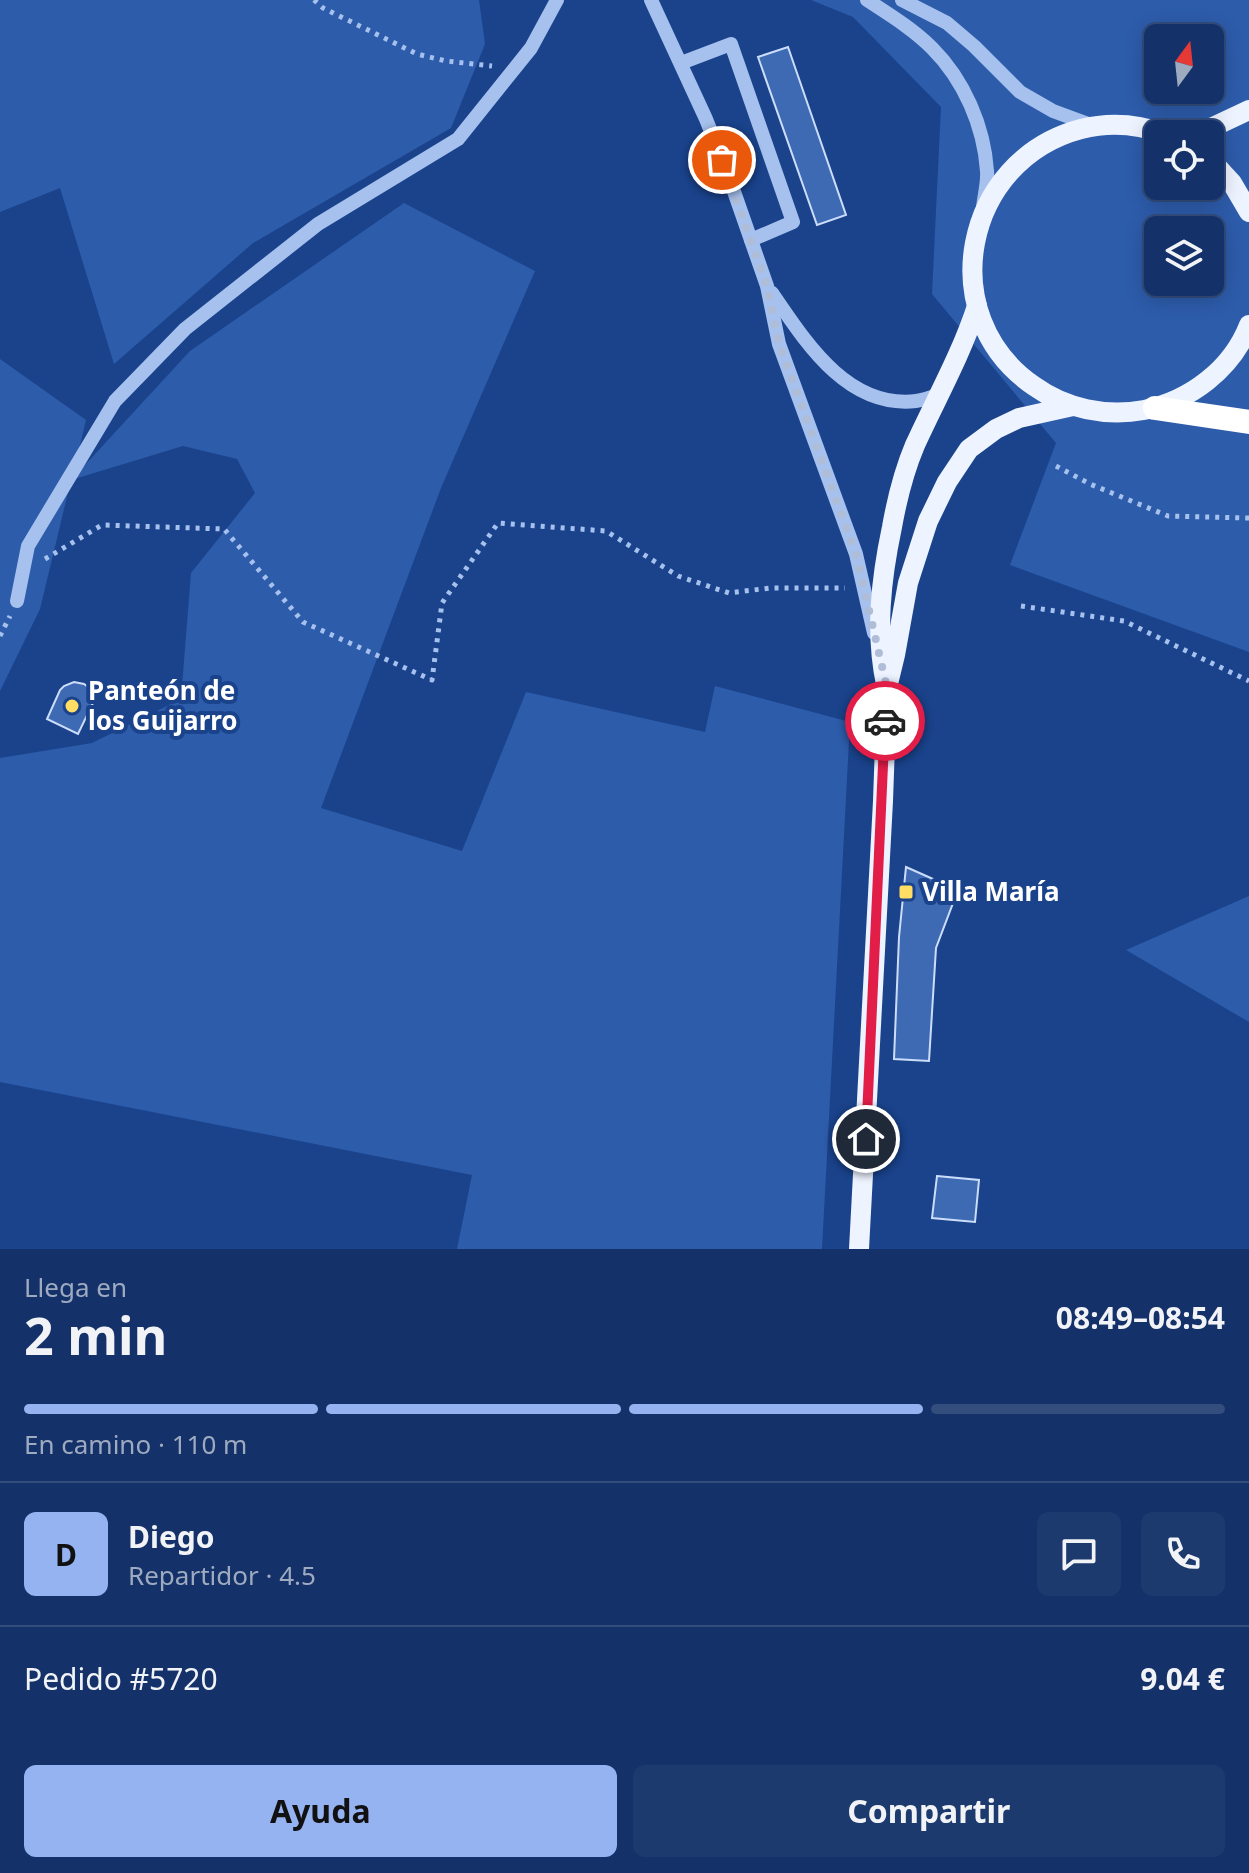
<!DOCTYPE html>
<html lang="es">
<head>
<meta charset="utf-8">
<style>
	body { margin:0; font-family:"Noto Sans",sans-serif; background:#1d3a6f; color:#f1f3f6; height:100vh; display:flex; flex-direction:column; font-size:30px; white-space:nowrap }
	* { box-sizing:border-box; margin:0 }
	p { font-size:26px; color:#9daac0 }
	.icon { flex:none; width:44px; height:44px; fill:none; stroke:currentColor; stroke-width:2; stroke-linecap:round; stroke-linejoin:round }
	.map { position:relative; height:1249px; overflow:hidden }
	.sheet { display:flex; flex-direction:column; background:#143269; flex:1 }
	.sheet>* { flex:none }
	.needle { width:52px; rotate:15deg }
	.buttons { position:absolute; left:1144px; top:24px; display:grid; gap:16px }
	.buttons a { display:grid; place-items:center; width:80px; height:80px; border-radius:12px; background:#143269; box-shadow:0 4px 20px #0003,0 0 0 2px #334d7d; font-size:40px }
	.pin { position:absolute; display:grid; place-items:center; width:68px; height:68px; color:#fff; margin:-34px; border:4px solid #fff; border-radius:50%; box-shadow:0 2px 8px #0007 }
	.courier { position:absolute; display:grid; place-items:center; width:80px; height:80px; margin:-40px; border:6px solid #e11d48; border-radius:50%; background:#fff; color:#222; box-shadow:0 2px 10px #0007 }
	.overview em { font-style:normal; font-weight:700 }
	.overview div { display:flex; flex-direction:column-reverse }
	.overview { display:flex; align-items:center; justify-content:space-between; height:136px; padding:0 24px }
	h1 { font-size:52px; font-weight:700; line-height:60px }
	.bar { display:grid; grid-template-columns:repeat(4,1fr); gap:12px 8px; align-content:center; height:96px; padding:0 24px }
	.bar i { height:10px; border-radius:6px; background:#334d7d }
	.bar .on { background:#95b2f1 }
	.bar p { grid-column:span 4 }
	.line { display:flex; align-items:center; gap:20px; padding:0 24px; border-top:2px solid #334d7d }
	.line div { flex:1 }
	.round { display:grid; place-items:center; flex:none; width:84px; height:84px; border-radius:12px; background:#1d3a6f }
	.primary-button { display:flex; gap:16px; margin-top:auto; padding:16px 24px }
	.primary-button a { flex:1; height:92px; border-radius:12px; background:#95b2f1; color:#111; font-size:32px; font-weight:700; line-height:92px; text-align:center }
	.primary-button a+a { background:#1d3a6f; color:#f1f3f6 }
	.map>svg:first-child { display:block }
	.green { fill:#2d5cab; fill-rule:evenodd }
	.building { fill:#3e6ab3; stroke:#ccddfa; stroke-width:2 }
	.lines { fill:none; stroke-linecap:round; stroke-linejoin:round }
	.path { stroke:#a6c1ee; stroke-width:5; stroke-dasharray:4 6; stroke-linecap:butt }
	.minor { stroke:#a6c1ee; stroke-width:14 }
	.major { stroke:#edf3ff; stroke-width:20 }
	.highway { stroke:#fff; stroke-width:24 }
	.done { stroke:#afbdd7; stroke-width:8; stroke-dasharray:0 14.4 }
	.route { stroke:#e11d48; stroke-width:10 }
	.poi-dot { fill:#ffde63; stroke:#1a438c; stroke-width:3 }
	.labels { text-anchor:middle; stroke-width:8; stroke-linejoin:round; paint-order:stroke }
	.poi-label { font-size:26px; font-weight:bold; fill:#fff; stroke:#1a438c; text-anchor:start }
</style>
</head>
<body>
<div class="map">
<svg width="1249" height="1249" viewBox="0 0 1249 1249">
	<rect width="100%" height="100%" fill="#1a438c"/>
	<g class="green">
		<polygon points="0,0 479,0 485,44 451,128 253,243 114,364 60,188 0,212"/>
		<path d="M 811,0 L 1249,0 L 1249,652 L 1010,565 L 1056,443 L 932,294 L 941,107 L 853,17 ZM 1158,38 L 1210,38 L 1210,90 L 1158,90 ZM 1158,134 L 1210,134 L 1210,186 L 1158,186 ZM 1158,230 L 1210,230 L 1210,282 L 1158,282 Z"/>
		<polygon points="404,203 535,271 441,488 321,808 462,851 526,692 705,732 715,686 850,722 822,1249 457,1249 472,1175 0,1082 0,758 92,743 181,699 191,573 255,493 237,459 183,446 71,480 40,609 0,691 0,359 86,420 72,479 190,351"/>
		<polygon points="1249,896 1249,1022 1126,950"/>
	</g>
	<g class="building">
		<polygon points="788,47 846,215 817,225 758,57"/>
		<polygon points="74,682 84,684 88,687 93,697 93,703 78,734 47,719 60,690 64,686"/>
		<polygon points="906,867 958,890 936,948 929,1061 894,1059 899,937"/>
		<polygon points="937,1176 979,1180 975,1222 932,1218"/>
	</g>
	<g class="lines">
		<g class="path">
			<polyline points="314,0 323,8 417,54 446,61 492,66"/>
			<polyline points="1056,466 1090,484 1168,516 1249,518"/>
			<polyline points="45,559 102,525 224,529 303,622 432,680 442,603 498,523 606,531 678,576 729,593 770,588 845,588"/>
			<polyline points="1021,606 1124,621 1249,681"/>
			<polyline points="0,636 10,616"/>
		</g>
		<g class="minor">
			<polyline points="651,0 706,119 730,180 767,286 779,344 856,554 874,633"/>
			<path d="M 867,0 C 890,15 913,29 932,48 C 964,80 984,126 987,171 C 988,183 984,196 983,208"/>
			<polyline points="902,0 947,23 974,46 1020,92 1053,111 1091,125"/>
			<polyline points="681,63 731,44 793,222 751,240"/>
			<path d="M 772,293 C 805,341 847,409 916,401 C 924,400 932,397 940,394"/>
			<polyline points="17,601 28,546 115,401 185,329 318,224 458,139 531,48 557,0"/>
		</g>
		<g class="major">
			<path d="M 1165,134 C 1138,124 1109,122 1081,129 C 963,160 932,316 1034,386 C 1066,409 1106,417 1144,410 C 1190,401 1232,369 1249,325"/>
			<polyline points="1198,134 1249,110"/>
			<polyline points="1210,159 1232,183 1249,212"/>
			<path d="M 886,684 C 875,632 881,579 892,527 C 897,499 904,471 915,445 C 936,399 961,355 977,306"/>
			<polyline points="859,1249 883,801 887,688 895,655 908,583 928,521 947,482 969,449 996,429 1019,418 1073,406"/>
		</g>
		<polyline class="highway" points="1155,408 1249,422"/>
	</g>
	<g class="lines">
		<polyline class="done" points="722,160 767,286 779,344 856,554 887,688 885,721"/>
		<polyline class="route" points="866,1139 885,721"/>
	</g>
	<g class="poi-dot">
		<circle cx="72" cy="706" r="8"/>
		<rect x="898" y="884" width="16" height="16" rx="4"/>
	</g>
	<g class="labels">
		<g class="poi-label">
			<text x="88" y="700">Panteón de<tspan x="88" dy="30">los Guijarro</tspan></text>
			<text x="922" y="901">Villa María</text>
		</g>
	</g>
</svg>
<div class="buttons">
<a><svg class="needle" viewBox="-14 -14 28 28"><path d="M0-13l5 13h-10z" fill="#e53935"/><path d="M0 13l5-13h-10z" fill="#9daac0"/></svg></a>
<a><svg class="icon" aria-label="locate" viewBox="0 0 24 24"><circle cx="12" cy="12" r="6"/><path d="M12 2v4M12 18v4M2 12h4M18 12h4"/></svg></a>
<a><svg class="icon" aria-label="layers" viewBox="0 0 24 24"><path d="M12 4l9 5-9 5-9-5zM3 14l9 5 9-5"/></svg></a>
</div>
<div class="pin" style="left:722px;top:160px;background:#ea580c"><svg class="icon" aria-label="bag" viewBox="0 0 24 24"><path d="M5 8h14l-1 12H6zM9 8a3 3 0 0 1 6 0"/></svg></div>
<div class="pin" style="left:866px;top:1139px;background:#1f2937"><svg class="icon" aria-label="home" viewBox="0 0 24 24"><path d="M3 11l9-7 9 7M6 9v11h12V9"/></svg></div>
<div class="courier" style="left:885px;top:721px"><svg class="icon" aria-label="car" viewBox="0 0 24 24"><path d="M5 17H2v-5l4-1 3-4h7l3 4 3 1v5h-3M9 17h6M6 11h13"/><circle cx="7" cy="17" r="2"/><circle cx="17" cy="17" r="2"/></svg></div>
</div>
<section class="sheet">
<div class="overview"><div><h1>2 min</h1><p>Llega en</p></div><em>08:49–08:54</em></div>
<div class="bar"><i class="on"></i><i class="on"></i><i class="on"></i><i></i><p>En camino · 110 m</p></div>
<div class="line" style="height:144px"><b class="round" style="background:#95b2f1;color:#111">D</b><div><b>Diego</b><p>Repartidor · 4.5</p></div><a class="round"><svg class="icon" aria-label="chat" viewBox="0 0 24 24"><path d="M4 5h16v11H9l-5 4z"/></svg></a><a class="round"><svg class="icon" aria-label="phone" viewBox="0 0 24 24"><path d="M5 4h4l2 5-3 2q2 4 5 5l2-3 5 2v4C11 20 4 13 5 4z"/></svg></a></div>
<div class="line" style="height:104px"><div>Pedido #5720</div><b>9.04 €</b></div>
<div class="primary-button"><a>Ayuda</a><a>Compartir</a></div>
</section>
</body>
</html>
